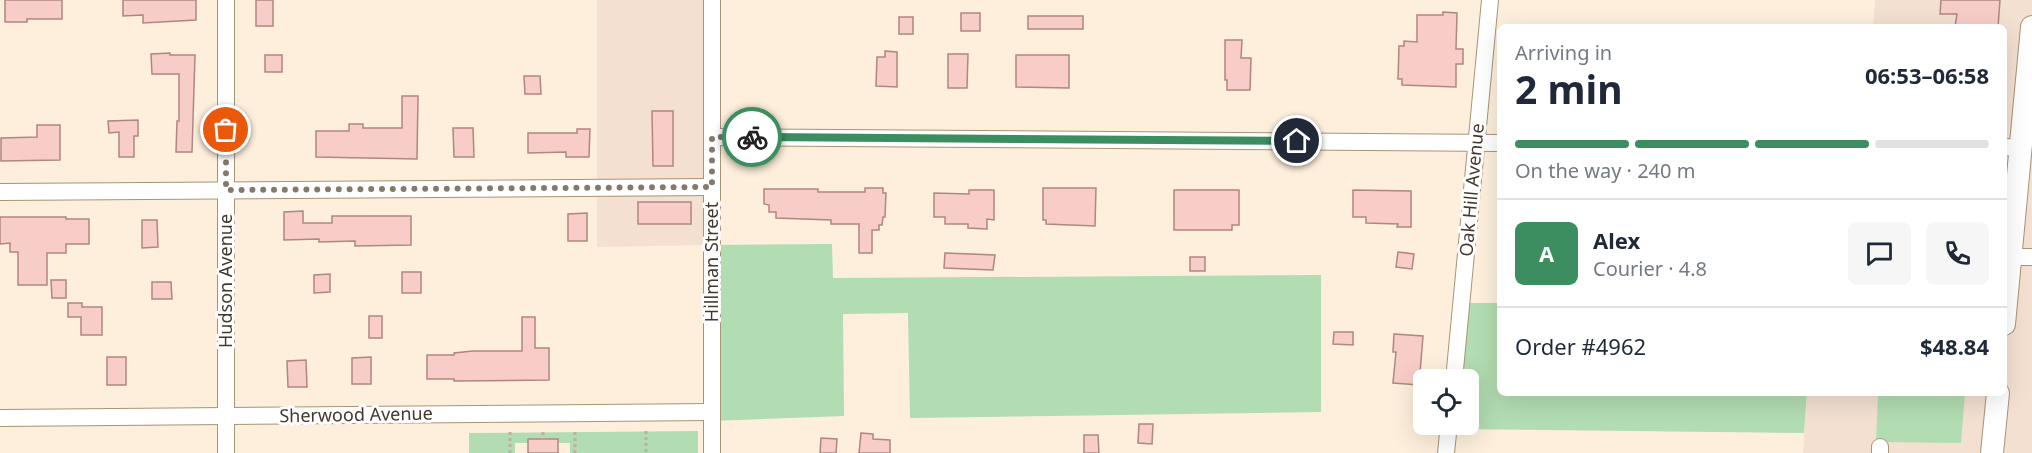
<!DOCTYPE html>
<html lang="en">
<head>
<meta charset="utf-8">
<style>
	body { margin:0; font-family:"Noto Sans",sans-serif; background:#f6f6f7; color:#1f2937; height:100vh; display:flex; flex-direction:column; font-size:22px; white-space:nowrap }
	* { box-sizing:border-box; margin:0 }
	p { font-size:20px; color:#747a83 }
	.icon { flex:none; width:33px; height:33px; fill:none; stroke:currentColor; stroke-width:2; stroke-linecap:round; stroke-linejoin:round }
	.map { position:relative; flex:1; overflow:hidden }
	.details { position:absolute; left:1497px; top:24px; width:510px; height:372px; display:flex; flex-direction:column; background:#fff; border-radius:9px; box-shadow:0 6px 24px #0002 }
	.details>* { flex:none }
	.tools { position:absolute; left:1413px; top:369px; display:grid; gap:12px }
	.tools a { display:grid; place-items:center; width:66px; height:66px; border-radius:9px; background:#fff; box-shadow:0 6px 24px #0002; font-size:30px }
	.pin { position:absolute; display:grid; place-items:center; width:51px; height:51px; color:#fff; margin:-26px; border:3px solid #fff; border-radius:50%; box-shadow:0 2px 6px #0007 }
	.courier { position:absolute; display:grid; place-items:center; width:60px; height:60px; margin:-30px; border:4px solid #3c8e60; border-radius:50%; background:#fff; color:#222; box-shadow:0 2px 8px #0007 }
	.headline em { font-style:normal; font-weight:700 }
	.headline div { display:flex; flex-direction:column-reverse }
	.headline { display:flex; align-items:center; justify-content:space-between; height:102px; padding:0 18px }
	h1 { font-size:39px; font-weight:700; line-height:45px }
	.bar { display:grid; grid-template-columns:repeat(4,1fr); gap:9px 6px; align-content:center; height:72px; padding:0 18px }
	.bar i { height:8px; border-radius:4px; background:#e0e1e3 }
	.bar .on { background:#3c8e60 }
	.bar p { grid-column:span 4 }
	.line { display:flex; align-items:center; gap:15px; padding:0 18px; border-top:2px solid #e0e1e3 }
	.line div { flex:1 }
	.round { display:grid; place-items:center; flex:none; width:63px; height:63px; border-radius:9px; background:#f6f6f7 }
	.map>svg:first-child { display:block }
	.commercial { fill:#f3e0d1 }
	.green { fill:#b2dcb1 }
	.building { fill:#f8cdc7; stroke:#ae8781; stroke-width:1.5 }
	.lines { fill:none; stroke-linecap:round; stroke-linejoin:round }
	.minor-casing { stroke:#a99375; stroke-width:18 }
	.major-casing { stroke:#a99375; stroke-width:24 }
	.path { stroke:#bdb09f; stroke-width:3; stroke-dasharray:3 3; stroke-linecap:butt }
	.minor { stroke:#fff; stroke-width:16 }
	.major { stroke:#fff; stroke-width:22 }
	.done { stroke:#84796a; stroke-width:6; stroke-dasharray:0 10.8 }
	.route { stroke:#3c8e60; stroke-width:8 }
	.labels { text-anchor:middle; stroke-width:6; stroke-linejoin:round; paint-order:stroke }
	.street-label { font-size:18px; fill:#43392d; stroke:#fff }
</style>
</head>
<body>
<div class="map">
<svg width="2032" height="453" viewBox="0 0 2032 453">
	<rect width="100%" height="100%" fill="#fdefdc"/>
	<g class="commercial">
		<polygon points="597,0 712,0 712,245 597,247"/>
		<polygon points="1875,0 2032,0 2032,453 1803,453 1807,393 2004,393 2004,27 1873,27"/>
	</g>
	<g class="green">
		<polygon points="832,244 833,278 1321,275 1321,412 910,418 908,313 843,314 844,416 712,421 712,245"/>
		<polygon points="1461,303 1500,303 1500,393 1807,393 1804,433 1449,429 1449,425 1468,424 1468,380 1454,379"/>
		<polygon points="1878,393 1965,393 1961,443 1876,442"/>
		<polygon points="698,431 698,453 570,453 570,443 558,443 558,439 529,439 528,443 515,443 515,453 469,453 469,433"/>
	</g>
	<g class="building">
		<polygon points="5,0 62,0 62,19 27,19 27,22 5,22"/>
		<polygon points="123,0 196,0 196,20 143,23 143,15 123,16"/>
		<rect x="256" y="0" width="17" height="26"/>
		<polygon points="1941,0 2000,0 1998,27 1955,27 1957,14 1940,14"/>
		<polygon points="1443,12 1457,13 1456,49 1463,49 1463,64 1456,64 1456,87 1402,85 1402,79 1398,79 1399,46 1404,46 1404,41 1417,42 1417,15 1443,15"/>
		<rect x="961" y="13" width="19" height="18"/>
		<rect x="1028" y="16" width="55" height="13"/>
		<rect x="899" y="17" width="14" height="17"/>
		<polygon points="1225,40 1242,40 1241,58 1251,58 1250,90 1227,90 1227,80 1225,80"/>
		<polygon points="885,51 897,52 897,87 876,86 877,57 885,57"/>
		<polygon points="170,53 170,55 195,55 192,152 176,152 177,121 179,121 179,74 152,74 151,54"/>
		<polygon points="948,54 968,54 967,88 948,88"/>
		<rect x="265" y="55" width="17" height="17"/>
		<polygon points="1016,55 1069,55 1069,88 1016,87"/>
		<polygon points="524,76 540,76 541,94 525,94"/>
		<polygon points="402,96 418,96 417,159 316,157 316,131 349,131 349,124 363,124 363,128 402,128"/>
		<polygon points="652,111 673,111 673,166 653,166"/>
		<polygon points="138,120 138,136 134,136 134,157 119,157 119,132 109,133 108,121"/>
		<polygon points="37,125 60,125 60,160 1,161 1,138 37,137"/>
		<polygon points="453,128 473,128 474,157 454,157"/>
		<polygon points="577,129 590,129 589,157 566,157 566,152 528,153 528,133 577,133"/>
		<polygon points="865,188 883,188 883,193 886,193 885,217 883,217 882,225 879,225 879,230 872,230 872,253 859,253 859,224 831,224 831,220 776,218 776,212 769,212 769,205 764,204 764,189 818,189 818,192 865,192"/>
		<polygon points="1043,188 1096,188 1095,226 1046,224 1046,220 1043,220"/>
		<polygon points="969,190 994,190 994,220 987,219 987,229 968,228 968,224 945,224 945,217 934,217 934,193 969,194"/>
		<polygon points="1174,190 1239,190 1239,225 1232,225 1232,230 1174,230"/>
		<polygon points="1353,190 1411,191 1411,227 1397,227 1398,224 1366,223 1366,217 1353,217"/>
		<rect x="638" y="202" width="53" height="22"/>
		<polygon points="303,211 303,223 332,223 332,216 411,216 411,245 355,246 355,241 319,242 319,239 284,240 284,212"/>
		<polygon points="587,213 587,241 568,241 568,214"/>
		<polygon points="0,217 66,217 66,219 89,219 89,244 66,244 66,253 47,253 47,285 18,285 18,252 10,252 10,243 0,244"/>
		<polygon points="142,220 157,220 158,247 142,248"/>
		<polygon points="1398,252 1414,254 1412,269 1396,267"/>
		<polygon points="945,253 995,255 993,270 944,268"/>
		<rect x="1190" y="257" width="15" height="14"/>
		<rect x="402" y="272" width="19" height="21"/>
		<polygon points="330,274 330,292 314,293 314,275"/>
		<polygon points="51,280 66,280 66,298 52,298"/>
		<polygon points="152,282 171,282 172,299 152,299"/>
		<polygon points="68,303 82,303 82,307 102,307 102,335 81,335 81,317 68,317"/>
		<rect x="369" y="316" width="13" height="22"/>
		<polygon points="522,317 535,317 535,348 549,348 549,380 454,381 454,379 427,379 427,355 454,355 454,353 473,351 522,351"/>
		<polygon points="1334,332 1353,332 1353,345 1333,344"/>
		<polygon points="1394,334 1423,336 1419,385 1393,383 1396,352 1393,352"/>
		<rect x="107" y="357" width="19" height="28"/>
		<polygon points="371,357 371,384 352,384 352,358"/>
		<polygon points="306,360 307,387 288,387 287,361"/>
		<polygon points="1139,424 1153,424 1152,444 1138,443"/>
		<polygon points="861,433 873,434 873,439 890,440 890,453 859,453"/>
		<polygon points="1084,435 1098,435 1099,453 1084,453"/>
		<polygon points="821,438 837,439 836,453 820,453"/>
		<rect x="528" y="439" width="30" height="14"/>
	</g>
	<g class="lines">
		<defs>
			<g id="minor">
				<polyline points="712,0 712,453"/>
				<polyline points="712,137 1500,143"/>
				<polyline points="2004,147 2021,148"/>
				<polyline points="0,192 712,187"/>
				<polyline points="2010,257 2032,257"/>
				<polyline points="1454,380 1490,0"/>
				<polyline points="0,418 712,412"/>
				<polyline points="226,453 226,0"/>
				<polyline points="1446,453 1449,424"/>
				<polyline points="1880,453 1880,447"/>
			</g>
			<g id="major">
				<polyline points="2004,324 2032,27"/>
				<polyline points="1992,453 1998,393"/>
			</g>
		</defs>
		<use href="#minor" class="minor-casing"/>
		<use href="#major" class="major-casing"/>
		<g class="path">
			<polyline points="646,431 646,453"/>
			<polyline points="510,432 510,453"/>
			<polyline points="543,432 543,439"/>
			<polyline points="575,432 575,453"/>
		</g>
		<use href="#minor" class="minor"/>
		<use href="#major" class="major"/>
	</g>
	<g class="lines">
		<polyline class="done" points="226,130 226,190 712,187 712,137 752,137"/>
		<polyline class="route" points="752,137 1297,141"/>
	</g>
	<g class="labels">
		<g class="street-label">
			<text transform="translate(1472 190) rotate(-85)" y="6">Oak Hill Avenue</text>
			<text transform="translate(712 262) rotate(-90)" y="6">Hillman Street</text>
			<text transform="translate(226 281) rotate(-90)" y="6">Hudson Avenue</text>
			<text transform="translate(356 415) rotate(-1)" y="6">Sherwood Avenue</text>
		</g>
	</g>
</svg>
<div class="tools">
<a><svg class="icon" aria-label="locate" viewBox="0 0 24 24"><circle cx="12" cy="12" r="6"/><path d="M12 2v4M12 18v4M2 12h4M18 12h4"/></svg></a>
</div>
<div class="pin" style="left:226px;top:130px;background:#ea580c"><svg class="icon" aria-label="bag" viewBox="0 0 24 24"><path d="M5 8h14l-1 12H6zM9 8a3 3 0 0 1 6 0"/></svg></div>
<div class="pin" style="left:1297px;top:141px;background:#1f2937"><svg class="icon" aria-label="home" viewBox="0 0 24 24"><path d="M3 11l9-7 9 7M6 9v11h12V9"/></svg></div>
<div class="courier" style="left:752px;top:137px"><svg class="icon" aria-label="bike" viewBox="0 0 24 24"><circle cx="6" cy="16" r="4"/><circle cx="18" cy="16" r="4"/><path d="M6 16l4-8h5l3 8M10 8l3 8H6M13 5h3"/></svg></div>
<section class="details">
<div class="headline"><div><h1>2 min</h1><p>Arriving in</p></div><em>06:53–06:58</em></div>
<div class="bar"><i class="on"></i><i class="on"></i><i class="on"></i><i></i><p>On the way · 240 m</p></div>
<div class="line" style="height:108px"><b class="round" style="background:#3c8e60;color:#fff">A</b><div><b>Alex</b><p>Courier · 4.8</p></div><a class="round"><svg class="icon" aria-label="chat" viewBox="0 0 24 24"><path d="M4 5h16v11H9l-5 4z"/></svg></a><a class="round"><svg class="icon" aria-label="phone" viewBox="0 0 24 24"><path d="M5 4h4l2 5-3 2q2 4 5 5l2-3 5 2v4C11 20 4 13 5 4z"/></svg></a></div>
<div class="line" style="height:78px"><div>Order #4962</div><b>$48.84</b></div>
</section>
</div>
</body>
</html>
